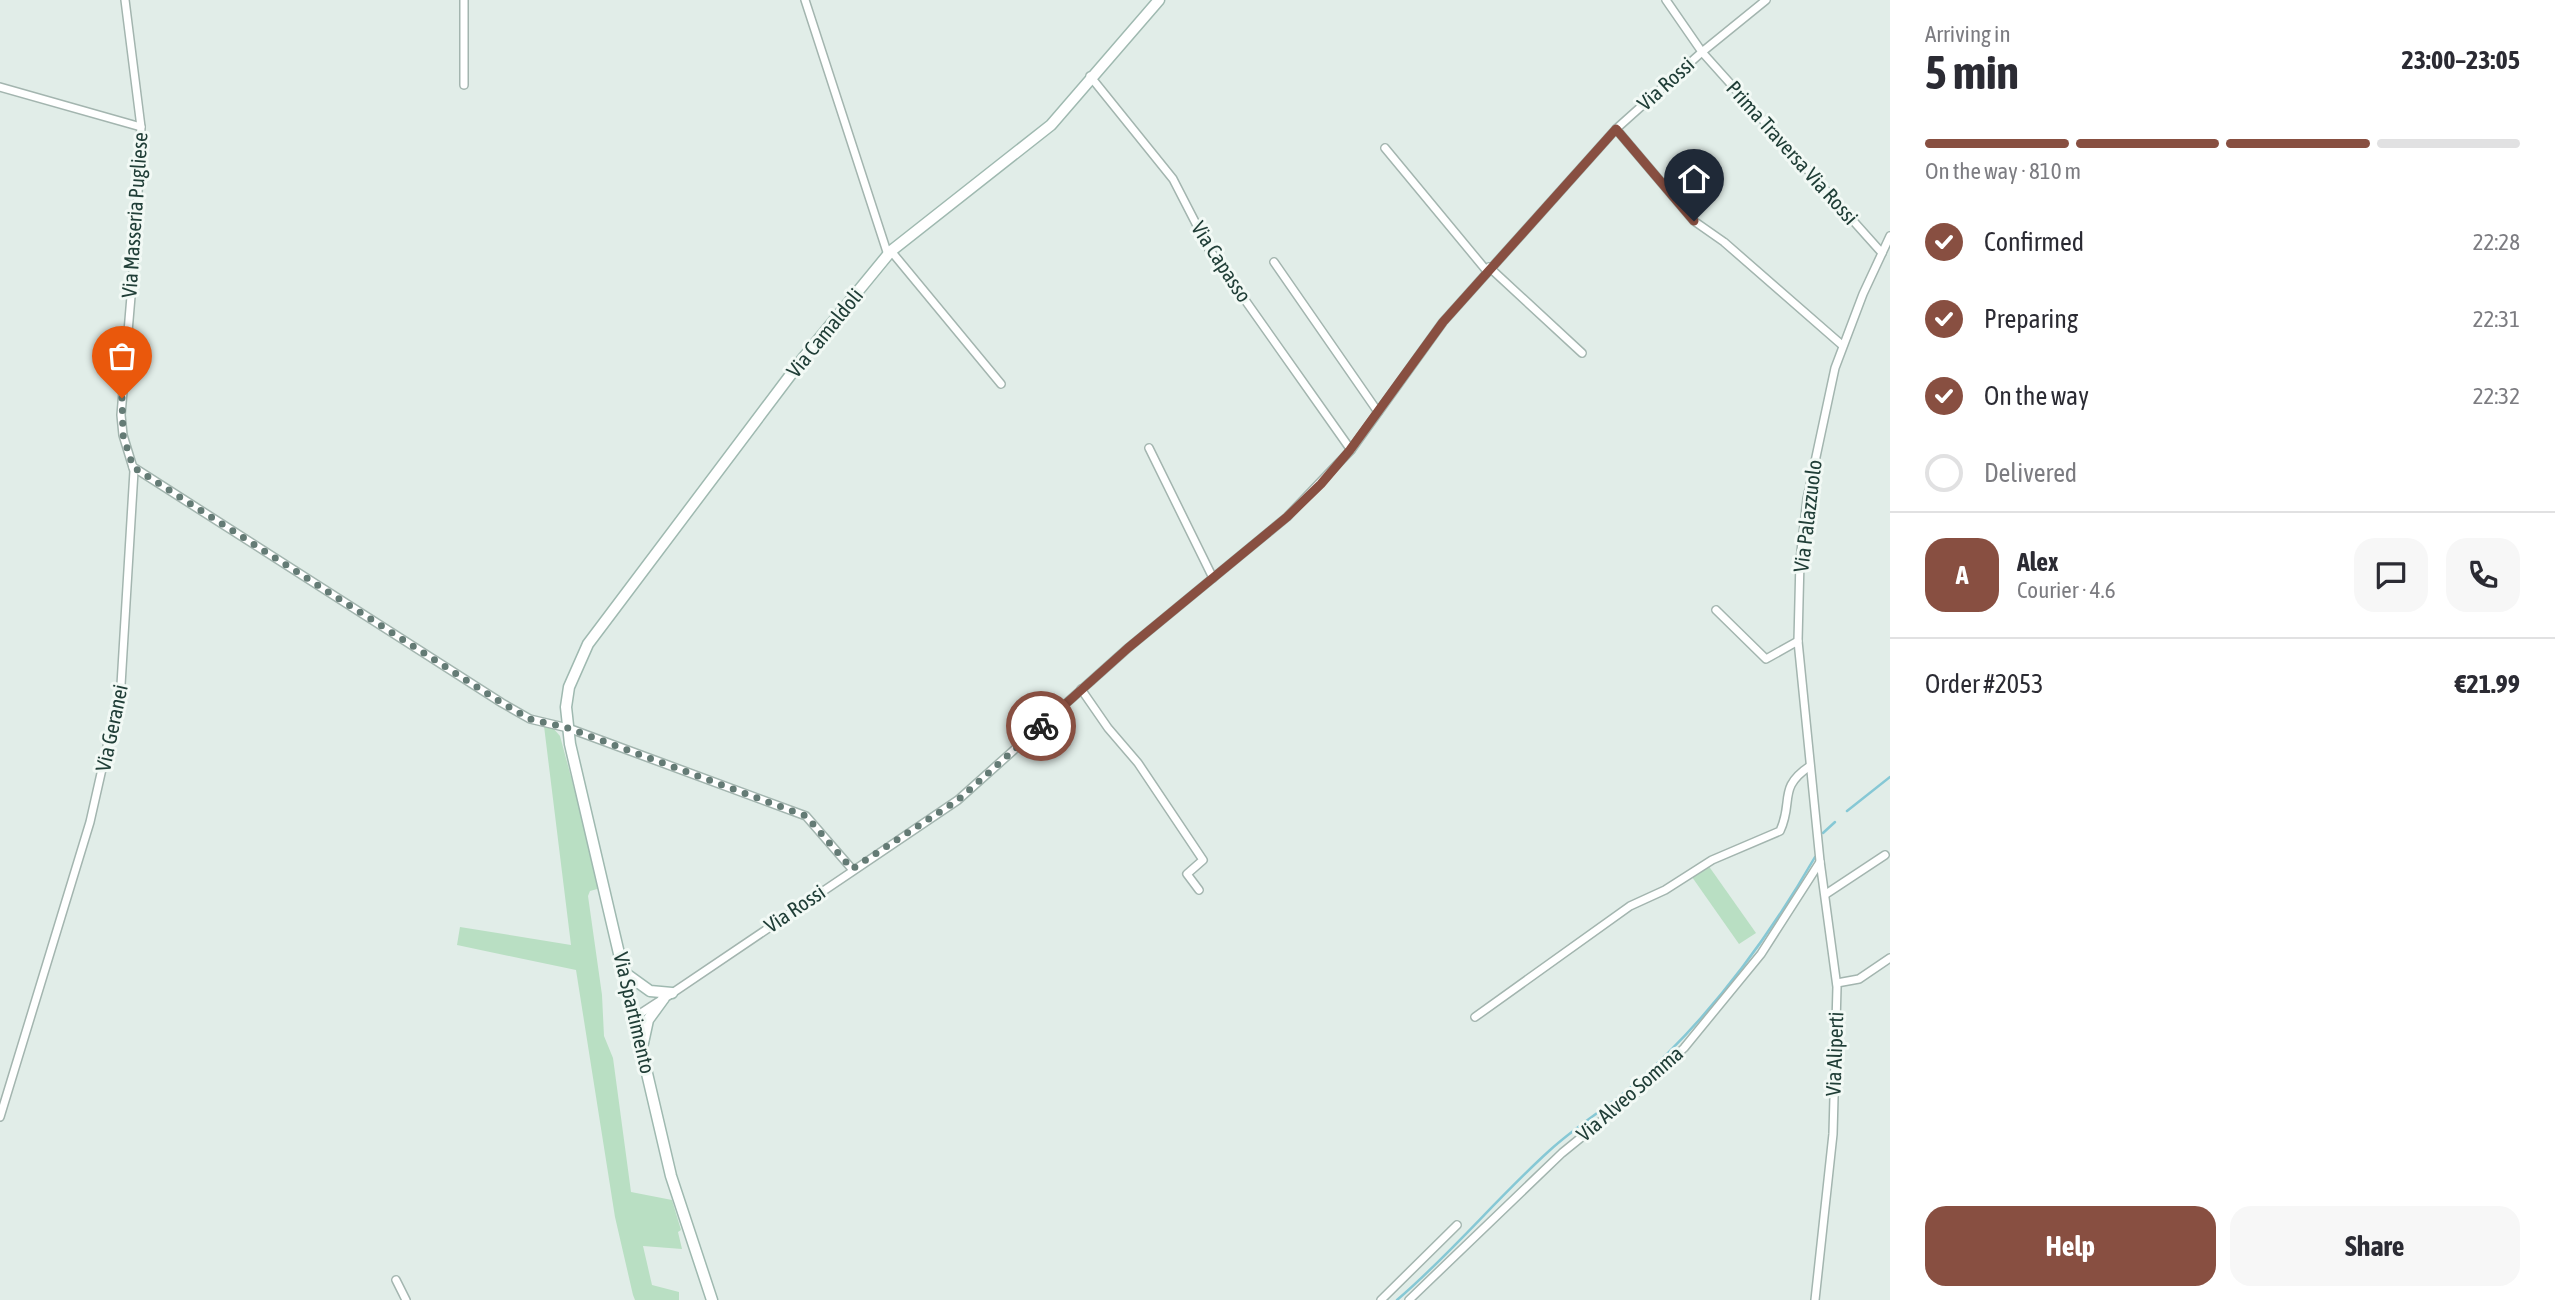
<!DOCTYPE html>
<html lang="en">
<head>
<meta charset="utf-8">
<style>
	body { margin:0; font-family:"Asap Condensed",sans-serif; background:#f7f7f7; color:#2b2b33; height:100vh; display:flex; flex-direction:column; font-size:26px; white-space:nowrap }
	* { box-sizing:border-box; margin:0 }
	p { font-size:23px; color:#7c7c81 }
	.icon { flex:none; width:38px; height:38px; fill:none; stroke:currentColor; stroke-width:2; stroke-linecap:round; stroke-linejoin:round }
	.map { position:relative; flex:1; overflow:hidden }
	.side { display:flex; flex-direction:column; background:#fff; width:665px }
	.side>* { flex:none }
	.pin { position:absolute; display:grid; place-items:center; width:60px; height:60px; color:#fff; margin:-72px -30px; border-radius:50% 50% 50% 0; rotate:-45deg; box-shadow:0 0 7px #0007 }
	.pin .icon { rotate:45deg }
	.courier { position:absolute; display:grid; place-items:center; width:70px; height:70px; margin:-35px; border:5px solid #884f41; border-radius:50%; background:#fff; color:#222; box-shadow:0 2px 9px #0007 }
	.headline em { font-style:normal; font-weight:700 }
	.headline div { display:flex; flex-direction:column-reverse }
	.headline { display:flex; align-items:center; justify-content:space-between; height:119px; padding:0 35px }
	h1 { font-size:46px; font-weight:700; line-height:52px }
	.bar { display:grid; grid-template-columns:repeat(4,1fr); gap:10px 7px; align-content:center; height:84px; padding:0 35px }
	.bar i { height:9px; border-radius:5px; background:#e1e1e2 }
	.bar .active { background:#884f41 }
	.bar p { grid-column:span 4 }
	.line { display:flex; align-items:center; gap:18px; padding:0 35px; border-top:2px solid #e1e1e2 }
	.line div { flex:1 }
	.round { display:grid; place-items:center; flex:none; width:74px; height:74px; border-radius:21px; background:#f7f7f7 }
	ol { padding:0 35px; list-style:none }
	li { display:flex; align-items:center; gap:21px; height:77px }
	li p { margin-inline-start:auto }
	li .icon { padding:7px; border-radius:50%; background:#884f41; color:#fff; stroke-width:4 }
	li:last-child { color:#7c7c81 }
	li i { width:38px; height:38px; border:4px solid #e1e1e2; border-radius:50% }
	.action { display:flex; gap:14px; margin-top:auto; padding:14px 35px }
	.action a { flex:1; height:80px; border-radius:21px; background:#884f41; color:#fff; font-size:28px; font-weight:700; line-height:80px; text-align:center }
	.action a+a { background:#f7f7f7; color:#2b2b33 }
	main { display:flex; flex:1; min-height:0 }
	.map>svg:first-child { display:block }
	.green { fill:#b9dfc3 }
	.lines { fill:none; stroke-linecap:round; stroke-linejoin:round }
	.stream { stroke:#86c8d5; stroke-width:2.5 }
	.street-casing { stroke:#a3b5af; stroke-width:10 }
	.secondary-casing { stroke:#9fb9b0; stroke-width:13 }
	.street { stroke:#fff; stroke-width:7 }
	.secondary { stroke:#fff; stroke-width:10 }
	.done { stroke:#647b75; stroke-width:7; stroke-dasharray:0 12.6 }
	.route { stroke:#884f41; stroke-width:9 }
	.labels { text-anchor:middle; stroke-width:6; stroke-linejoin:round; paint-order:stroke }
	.street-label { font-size:21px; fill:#203e37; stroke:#f2f9f5 }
</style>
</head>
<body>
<main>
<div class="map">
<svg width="1890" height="1300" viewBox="0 0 1890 1300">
	<rect width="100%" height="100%" fill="#e1ede8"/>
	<g class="green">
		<polygon points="544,726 553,728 560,736 601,888 590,891 588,896 602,995 604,1036 613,1058 631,1192 672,1200 681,1230 678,1232 682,1249 643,1246 652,1285 679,1292 679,1300 635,1300 633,1295 615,1217 576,970 457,945 460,927 571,945"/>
		<polygon points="1708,865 1756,933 1739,944 1692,877"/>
	</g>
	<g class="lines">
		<g class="stream">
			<polyline points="1847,811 1890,777"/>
			<polyline points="1823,833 1835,822"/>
			<path d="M 1397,1300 C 1451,1254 1496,1199 1549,1151 C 1574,1128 1603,1110 1629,1089 C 1704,1025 1766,942 1815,857"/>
		</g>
		<defs>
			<g id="street">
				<polyline points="805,0 888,255"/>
				<polyline points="1666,0 1702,52 1882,253"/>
				<polyline points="1090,76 1173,179 1209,249 1351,450"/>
				<polyline points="464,85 464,0"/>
				<polyline points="0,87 141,127"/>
				<polyline points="1616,129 1694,221 1724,242 1842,345"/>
				<polyline points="1385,148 1486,270"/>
				<polyline points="891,251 1001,384"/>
				<polyline points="1274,262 1378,412"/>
				<polyline points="1489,267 1582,353"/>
				<polyline points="1149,448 1213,578"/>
				<polyline points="133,467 502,703 530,719 568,728 806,816 852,869"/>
				<polyline points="1716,610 1766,659 1798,641"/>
				<polyline points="1081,689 1108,728 1138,763 1203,860 1187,874 1199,890"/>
				<polyline points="1826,894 1885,855"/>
				<polyline points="1837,983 1859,979 1890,958"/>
				<polyline points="668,996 958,800 1128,648 1287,517 1351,450 1443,322 1616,129 1702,52 1766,0"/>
				<polyline points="635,1017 658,1002"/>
				<path d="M 1475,1017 L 1630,906 L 1665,890 L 1712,860 L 1780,831 C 1794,801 1777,788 1810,766"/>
				<polyline points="0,1117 90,822 121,685 134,471 123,435 121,415 136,237 141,127 125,0"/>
				<polyline points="396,1280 406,1300"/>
				<polyline points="1381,1300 1457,1225"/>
				<polyline points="1409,1300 1562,1153 1642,1088 1684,1048 1761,954 1820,862"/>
				<polyline points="1815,1300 1833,1134 1837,987 1820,861 1798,641 1800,560 1807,499 1835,368 1863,294 1890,236"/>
			</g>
			<g id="secondary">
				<polyline points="625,973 650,991 672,993"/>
				<polyline points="643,1043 648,1020 664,998"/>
				<polyline points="712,1300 671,1176 570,744 566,707 569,687 588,644 804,357 891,251 1051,125 1159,0"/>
			</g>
		</defs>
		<use href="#street" class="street-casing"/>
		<use href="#secondary" class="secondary-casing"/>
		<use href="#street" class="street"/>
		<use href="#secondary" class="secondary"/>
	</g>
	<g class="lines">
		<polyline class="done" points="122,398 123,435 133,467 502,703 530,719 568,728 806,816 852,869 958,800 1041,726"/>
		<polyline class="route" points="1041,726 1128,648 1287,517 1321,484 1350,450 1443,322 1616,129 1694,221"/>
	</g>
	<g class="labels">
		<g class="street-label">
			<text transform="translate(1666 84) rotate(-42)" y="7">Via Rossi</text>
			<text transform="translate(1792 153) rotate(48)" y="7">Prima Traversa Via Rossi</text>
			<text transform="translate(135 215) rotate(-86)" y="7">Via Masseria Pugliese</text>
			<text transform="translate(1221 262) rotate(57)" y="7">Via Capasso</text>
			<text transform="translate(825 333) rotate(-51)" y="7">Via Camaldoli</text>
			<text transform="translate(1808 516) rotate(-83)" y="7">Via Palazzuolo</text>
			<text transform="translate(112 728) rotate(-78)" y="7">Via Geranei</text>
			<text transform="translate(795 909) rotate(-34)" y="7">Via Rossi</text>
			<text transform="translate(634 1013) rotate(77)" y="7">Via Spartimento</text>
			<text transform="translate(1835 1054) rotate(-88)" y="7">Via Aliperti</text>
			<text transform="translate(1630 1094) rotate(-41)" y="7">Via Alveo Somma</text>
		</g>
	</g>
</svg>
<div class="pin" style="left:122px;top:398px;background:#ea580c"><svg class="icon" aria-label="bag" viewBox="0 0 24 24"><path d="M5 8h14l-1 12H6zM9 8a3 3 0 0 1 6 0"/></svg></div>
<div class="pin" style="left:1694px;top:221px;background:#1f2937"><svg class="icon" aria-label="home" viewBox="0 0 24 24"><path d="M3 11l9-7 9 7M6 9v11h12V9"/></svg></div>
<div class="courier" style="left:1041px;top:726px"><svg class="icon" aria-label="bike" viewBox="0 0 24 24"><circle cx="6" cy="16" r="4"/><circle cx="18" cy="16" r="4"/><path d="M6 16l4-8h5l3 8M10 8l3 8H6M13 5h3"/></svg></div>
</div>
<section class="side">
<div class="headline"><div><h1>5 min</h1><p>Arriving in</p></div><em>23:00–23:05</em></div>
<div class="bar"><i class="active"></i><i class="active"></i><i class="active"></i><i></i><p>On the way · 810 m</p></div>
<ol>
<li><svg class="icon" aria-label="check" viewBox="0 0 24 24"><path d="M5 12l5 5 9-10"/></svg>Confirmed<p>22:28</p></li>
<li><svg class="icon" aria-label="check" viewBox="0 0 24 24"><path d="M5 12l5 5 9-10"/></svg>Preparing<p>22:31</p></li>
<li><svg class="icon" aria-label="check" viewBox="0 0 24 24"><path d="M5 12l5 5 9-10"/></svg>On the way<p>22:32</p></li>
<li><i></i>Delivered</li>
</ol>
<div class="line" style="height:126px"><b class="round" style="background:#884f41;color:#fff">A</b><div><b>Alex</b><p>Courier · 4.6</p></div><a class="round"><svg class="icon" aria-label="chat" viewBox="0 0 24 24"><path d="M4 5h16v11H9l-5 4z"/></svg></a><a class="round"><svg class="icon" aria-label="phone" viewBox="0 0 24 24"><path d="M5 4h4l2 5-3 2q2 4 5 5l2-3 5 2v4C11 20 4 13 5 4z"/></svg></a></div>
<div class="line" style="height:91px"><div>Order #2053</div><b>€21.99</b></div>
<div class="action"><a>Help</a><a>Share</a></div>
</section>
</main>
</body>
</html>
